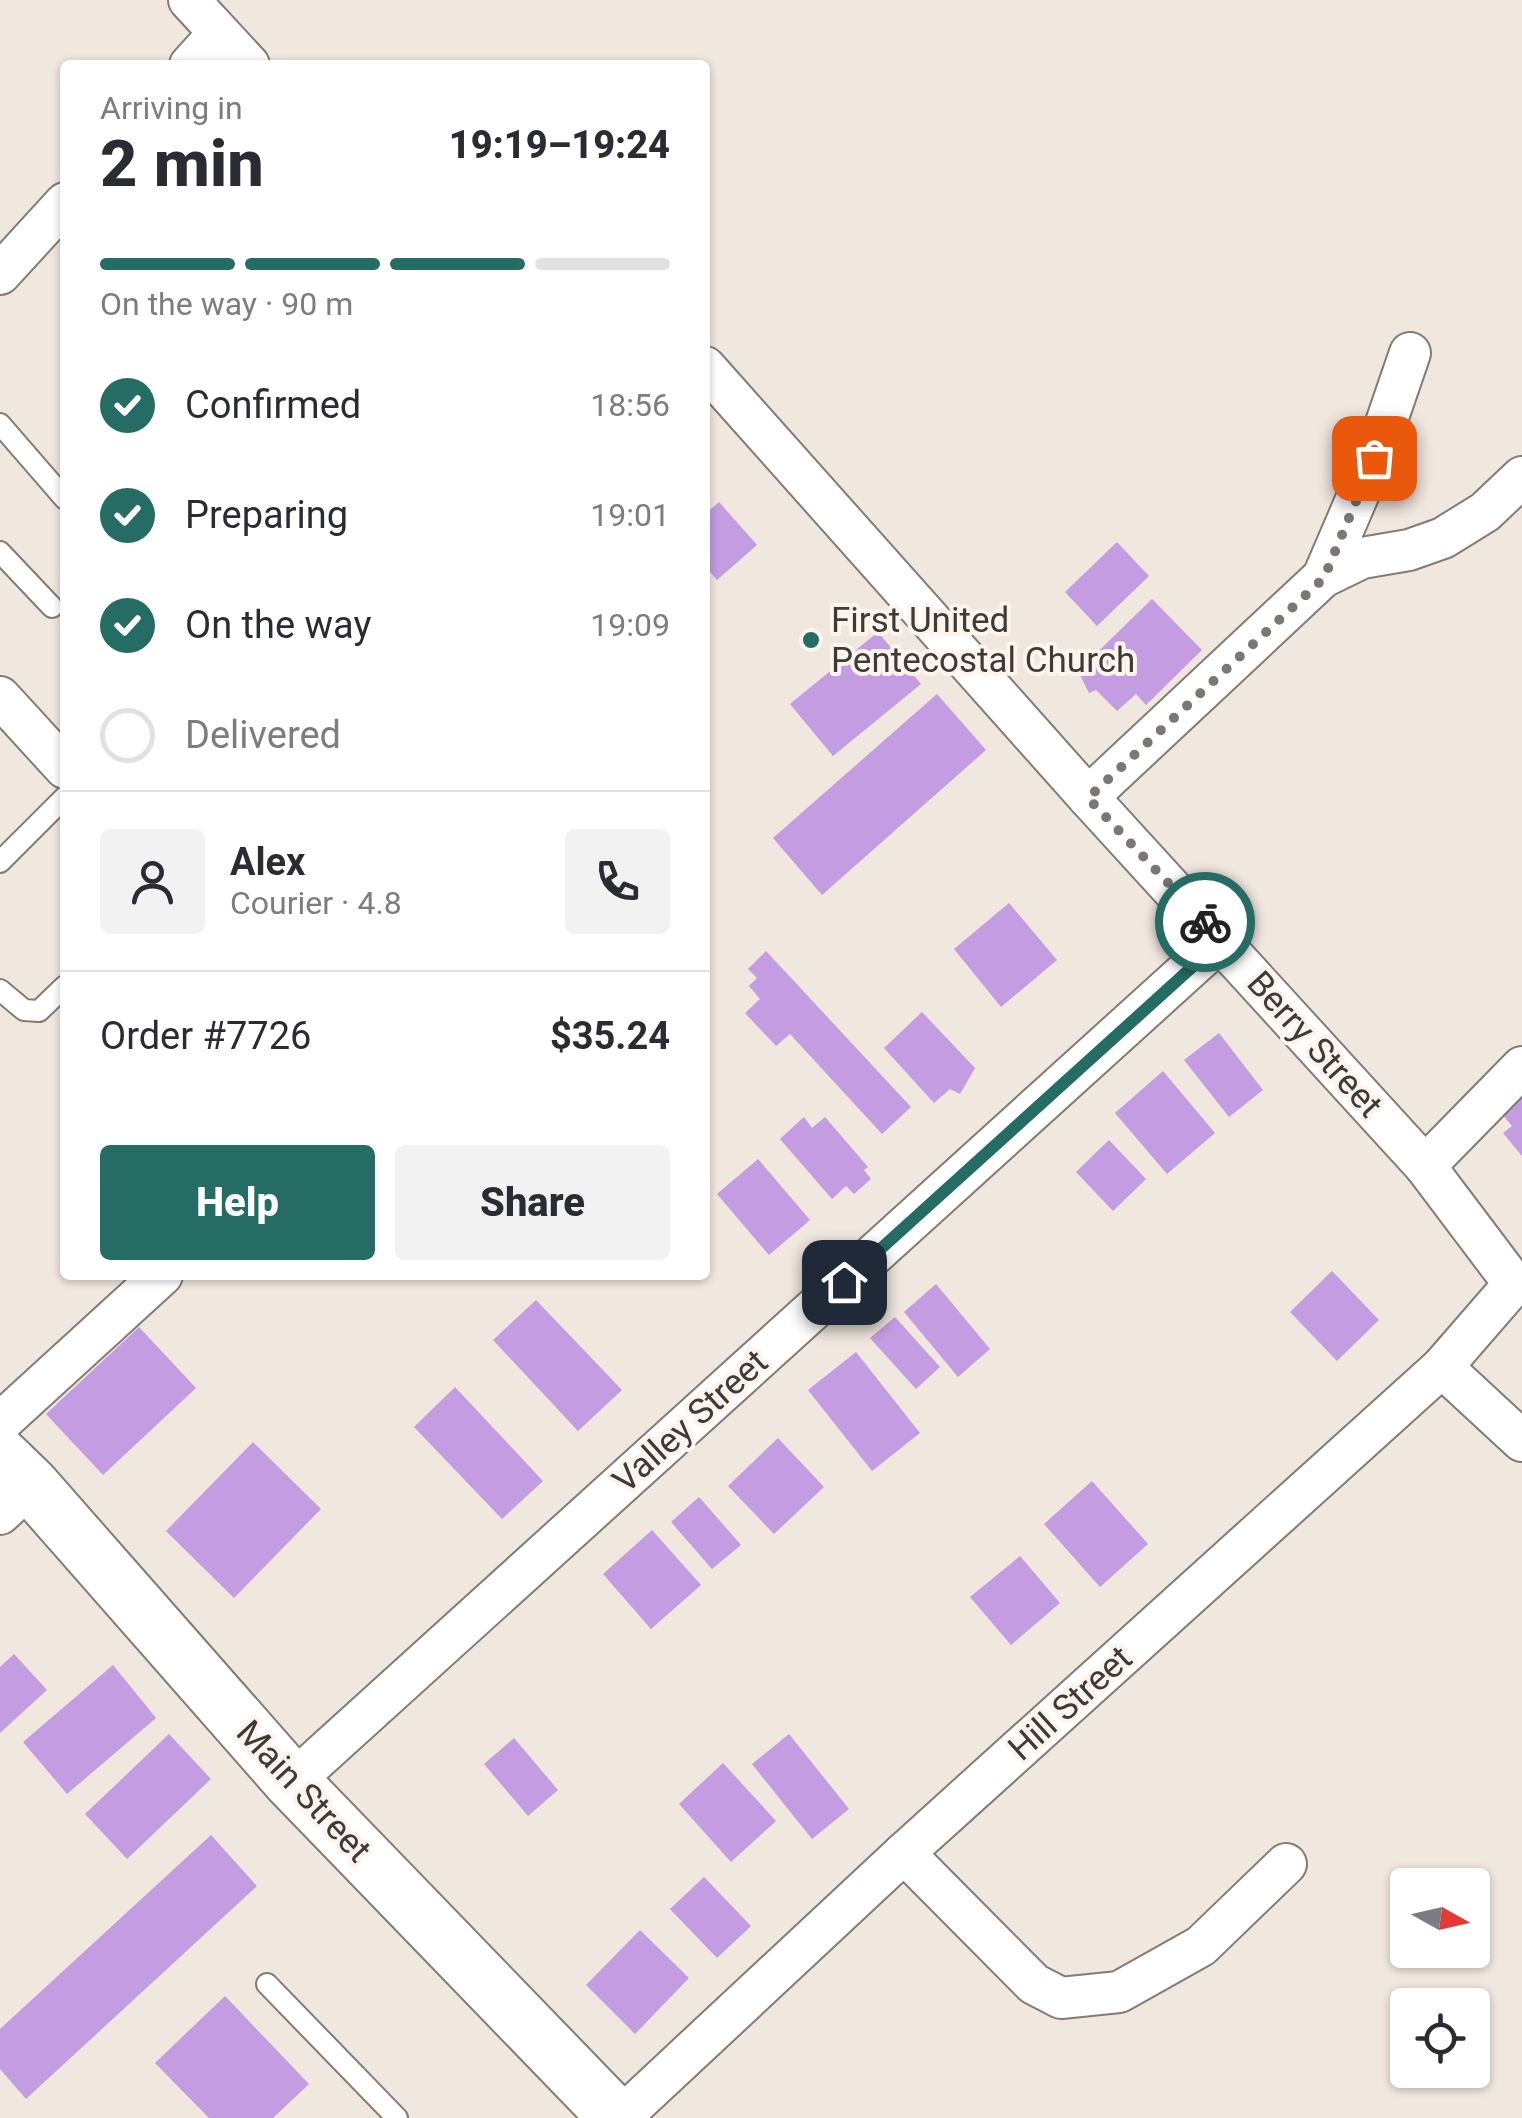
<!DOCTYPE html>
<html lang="en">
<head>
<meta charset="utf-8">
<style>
	body { margin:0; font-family:Roboto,sans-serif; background:#f2f2f3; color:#2b2b33; height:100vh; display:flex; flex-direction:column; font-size:38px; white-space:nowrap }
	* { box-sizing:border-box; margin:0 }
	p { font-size:32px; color:#7c7c81 }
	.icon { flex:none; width:55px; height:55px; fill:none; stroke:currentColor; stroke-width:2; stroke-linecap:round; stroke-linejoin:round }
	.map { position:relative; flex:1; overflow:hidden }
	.side { position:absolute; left:60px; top:60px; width:650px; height:1220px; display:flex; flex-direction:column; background:#fff; border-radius:10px; box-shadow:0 2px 8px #0004 }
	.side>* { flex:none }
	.needle { width:65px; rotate:98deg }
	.tools { position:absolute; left:1390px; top:1868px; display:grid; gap:20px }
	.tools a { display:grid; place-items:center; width:100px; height:100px; border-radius:10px; background:#fff; box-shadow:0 2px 8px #0004; font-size:50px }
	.pin { position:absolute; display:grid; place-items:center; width:85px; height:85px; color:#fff; margin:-42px; border-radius:20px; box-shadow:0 5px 15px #0006 }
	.courier { position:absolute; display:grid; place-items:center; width:100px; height:100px; margin:-50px; border:8px solid #256d64; border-radius:50%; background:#fff; color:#222; box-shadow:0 2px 12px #0007 }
	.overview em { font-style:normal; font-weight:800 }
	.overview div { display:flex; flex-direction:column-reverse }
	.overview { display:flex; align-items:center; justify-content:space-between; height:170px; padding:0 40px }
	h1 { font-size:65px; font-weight:800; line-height:75px }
	.bar { display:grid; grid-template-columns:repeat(4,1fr); gap:15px 10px; align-content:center; height:120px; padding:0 40px }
	.bar i { height:12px; border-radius:8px; background:#e1e1e2 }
	.bar .on { background:#256d64 }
	.bar p { grid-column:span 4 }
	.line { display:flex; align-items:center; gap:25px; padding:0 40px; border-top:2px solid #e1e1e2 }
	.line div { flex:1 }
	.round { display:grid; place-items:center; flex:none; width:105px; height:105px; border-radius:10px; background:#f2f2f3 }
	ol { padding:0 40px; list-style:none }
	li { display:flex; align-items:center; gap:30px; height:110px }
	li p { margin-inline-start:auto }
	li .icon { padding:10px; border-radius:50%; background:#256d64; color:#fff; stroke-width:4 }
	li:last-child { color:#7c7c81 }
	li i { width:55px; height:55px; border:5px solid #e1e1e2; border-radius:50% }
	.action { display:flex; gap:20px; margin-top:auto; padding:20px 40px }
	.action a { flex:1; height:115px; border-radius:10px; background:#256d64; color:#fff; font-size:40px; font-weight:800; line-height:115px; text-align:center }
	.action a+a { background:#f2f2f3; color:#2b2b33 }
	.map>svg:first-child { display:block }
	.building { fill:#c39ce1 }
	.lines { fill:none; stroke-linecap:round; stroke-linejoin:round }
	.lane-casing { stroke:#837b74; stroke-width:24 }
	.street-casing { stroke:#837b74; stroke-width:44 }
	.secondary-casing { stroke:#837b74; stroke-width:59 }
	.lane { stroke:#fff; stroke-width:20 }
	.street { stroke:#fff; stroke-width:40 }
	.secondary { stroke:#fff; stroke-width:55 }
	.done { stroke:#7c7772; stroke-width:10; stroke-dasharray:0 18 }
	.route { stroke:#256d64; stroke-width:12 }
	.poi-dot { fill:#256d64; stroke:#fdf4ed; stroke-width:4 }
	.labels { text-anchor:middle; stroke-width:8; stroke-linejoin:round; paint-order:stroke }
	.poi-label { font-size:35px; fill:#3d3a37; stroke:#fdf4ed; text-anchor:start }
	.street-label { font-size:35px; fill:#3d3a37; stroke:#fdf4ed }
</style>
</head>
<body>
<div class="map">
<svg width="1522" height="2118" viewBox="0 0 1522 2118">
	<rect width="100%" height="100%" fill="#f0e7df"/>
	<g class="building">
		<polygon points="719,502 757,545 717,580 705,566 705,514"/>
		<polygon points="1117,542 1149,576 1097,626 1065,592"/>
		<polygon points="1152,599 1202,650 1146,705 1136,694 1117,711 1096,690 1089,693 1078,671"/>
		<polygon points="878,632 921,684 833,756 790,704"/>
		<polygon points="937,694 986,750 822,895 773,838"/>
		<polygon points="1009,903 1057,960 1001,1007 954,949"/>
		<polygon points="766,951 911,1107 882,1134 790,1034 776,1046 745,1013 760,999 749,986 757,978 748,969"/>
		<polygon points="922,1012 975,1068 960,1094 950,1089 934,1103 884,1048"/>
		<polygon points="1219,1033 1263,1090 1229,1117 1184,1060"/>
		<polygon points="1163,1071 1215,1133 1167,1174 1115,1113"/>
		<polygon points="1522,1085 1522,1156 1503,1133 1512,1126 1496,1107"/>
		<polygon points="804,1117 812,1128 825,1117 868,1167 864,1170 871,1179 854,1194 846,1186 832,1199 780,1139"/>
		<polygon points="1109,1140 1146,1179 1113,1211 1076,1172"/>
		<polygon points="758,1159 810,1220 769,1255 717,1194"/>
		<polygon points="1332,1271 1379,1320 1337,1361 1290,1312"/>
		<polygon points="936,1284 990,1349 958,1377 904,1312"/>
		<polygon points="536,1300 622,1390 578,1431 493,1340"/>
		<polygon points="895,1317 940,1367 916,1389 870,1338"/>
		<polygon points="139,1327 196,1388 103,1475 46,1414"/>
		<polygon points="856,1352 920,1433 872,1471 808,1390"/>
		<polygon points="455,1387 543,1481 502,1519 414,1427"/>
		<polygon points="778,1438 824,1487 774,1534 728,1486"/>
		<polygon points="253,1442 321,1509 234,1598 166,1531"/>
		<polygon points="1092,1481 1148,1544 1100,1587 1044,1524"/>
		<polygon points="699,1497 741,1545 712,1569 671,1522"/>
		<polygon points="652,1530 701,1585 651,1629 603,1574"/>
		<polygon points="1020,1556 1060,1603 1011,1645 970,1597"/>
		<polygon points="14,1654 47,1690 0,1733 0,1667"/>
		<polygon points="113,1665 156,1718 67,1794 23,1742"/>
		<polygon points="169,1734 211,1779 127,1859 85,1814"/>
		<polygon points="789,1734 849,1809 812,1839 752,1764"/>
		<polygon points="514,1738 558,1790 528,1816 484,1764"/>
		<polygon points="723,1763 776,1821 731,1862 679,1804"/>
		<polygon points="211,1835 257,1886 26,2099 0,2069 0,2029"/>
		<polygon points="704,1877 751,1926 717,1958 670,1909"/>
		<polygon points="640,1930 689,1978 635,2034 586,1985"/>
		<polygon points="225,1996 309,2084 273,2118 209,2118 155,2063"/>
	</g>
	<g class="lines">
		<defs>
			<g id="lane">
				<polyline points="0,424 65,499"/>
				<polyline points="0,552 52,607"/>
				<polyline points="0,862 65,797"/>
				<polyline points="0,990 24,1010 39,1011 65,986"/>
				<polyline points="267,1984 397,2118"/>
			</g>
			<g id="street">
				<polyline points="189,0 249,65"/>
				<polyline points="190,65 219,33"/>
				<polyline points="0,274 65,203"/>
				<polyline points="1323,577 1374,458 1410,353"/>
				<polyline points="0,697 65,768"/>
				<polyline points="1088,797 1323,577 1362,558 1409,550 1443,538 1485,512 1522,477"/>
				<polyline points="1425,1166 1522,1067"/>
				<polyline points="1442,1367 1522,1441"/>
				<polyline points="0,1423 162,1275"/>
				<polyline points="0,1514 31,1485"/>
				<polyline points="292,1782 1221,940"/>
				<polyline points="904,1853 1034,1984 1061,1998 1119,1992 1201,1946 1286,1864"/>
				<polyline points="620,2118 904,1853 1442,1367 1514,1284 1425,1166 1088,797 705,367"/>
			</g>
			<polyline id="secondary" points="0,1455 31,1485 292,1782 617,2118"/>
		</defs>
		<use href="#lane" class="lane-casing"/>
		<use href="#street" class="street-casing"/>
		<use href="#secondary" class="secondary-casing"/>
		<use href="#lane" class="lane"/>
		<use href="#street" class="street"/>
		<use href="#secondary" class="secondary"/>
	</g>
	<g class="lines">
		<polyline class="done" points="1205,922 1088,798 1324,578 1374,458"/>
		<polyline class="route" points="844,1282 1222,940 1205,922"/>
	</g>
	<circle class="poi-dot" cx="811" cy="640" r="10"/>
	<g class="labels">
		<g class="poi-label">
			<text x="831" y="632">First United<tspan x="831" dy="40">Pentecostal Church</tspan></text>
		</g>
		<g class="street-label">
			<text transform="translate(1315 1044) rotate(48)" y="12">Berry Street</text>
			<text transform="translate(690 1421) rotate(-42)" y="12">Valley Street</text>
			<text transform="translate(1070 1703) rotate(-42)" y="12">Hill Street</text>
			<text transform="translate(304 1791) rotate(47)" y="12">Main Street</text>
		</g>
	</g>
</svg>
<div class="tools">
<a><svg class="needle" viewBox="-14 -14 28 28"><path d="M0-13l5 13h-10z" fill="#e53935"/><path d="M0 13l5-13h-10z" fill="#7c7c81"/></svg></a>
<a><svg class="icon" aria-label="locate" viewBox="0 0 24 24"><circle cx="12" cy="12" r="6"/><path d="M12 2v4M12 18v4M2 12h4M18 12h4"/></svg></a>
</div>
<div class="pin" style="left:1374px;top:458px;background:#ea580c"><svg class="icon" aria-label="bag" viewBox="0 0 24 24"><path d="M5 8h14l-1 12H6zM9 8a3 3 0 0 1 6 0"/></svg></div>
<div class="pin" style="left:844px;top:1282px;background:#1f2937"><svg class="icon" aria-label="home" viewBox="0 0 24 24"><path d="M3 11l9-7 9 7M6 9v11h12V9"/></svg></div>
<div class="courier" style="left:1205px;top:922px"><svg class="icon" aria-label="bike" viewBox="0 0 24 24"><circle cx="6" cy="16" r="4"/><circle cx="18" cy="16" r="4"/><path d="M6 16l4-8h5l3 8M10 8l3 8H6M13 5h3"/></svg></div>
<section class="side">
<div class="overview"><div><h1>2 min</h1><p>Arriving in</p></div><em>19:19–19:24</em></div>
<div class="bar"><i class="on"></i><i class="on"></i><i class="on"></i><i></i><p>On the way · 90 m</p></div>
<ol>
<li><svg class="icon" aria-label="check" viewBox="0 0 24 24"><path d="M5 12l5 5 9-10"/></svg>Confirmed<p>18:56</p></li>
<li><svg class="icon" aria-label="check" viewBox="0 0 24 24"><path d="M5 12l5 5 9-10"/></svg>Preparing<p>19:01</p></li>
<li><svg class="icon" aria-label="check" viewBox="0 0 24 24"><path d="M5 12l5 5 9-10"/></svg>On the way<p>19:09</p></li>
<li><i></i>Delivered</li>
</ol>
<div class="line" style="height:180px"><a class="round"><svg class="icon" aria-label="person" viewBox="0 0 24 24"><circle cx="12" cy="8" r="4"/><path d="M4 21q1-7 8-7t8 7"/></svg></a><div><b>Alex</b><p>Courier · 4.8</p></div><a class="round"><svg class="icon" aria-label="phone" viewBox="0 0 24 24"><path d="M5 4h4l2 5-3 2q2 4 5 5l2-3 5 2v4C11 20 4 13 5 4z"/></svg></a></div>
<div class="line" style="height:130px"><div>Order #7726</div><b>$35.24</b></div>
<div class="action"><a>Help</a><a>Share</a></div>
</section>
</div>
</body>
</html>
